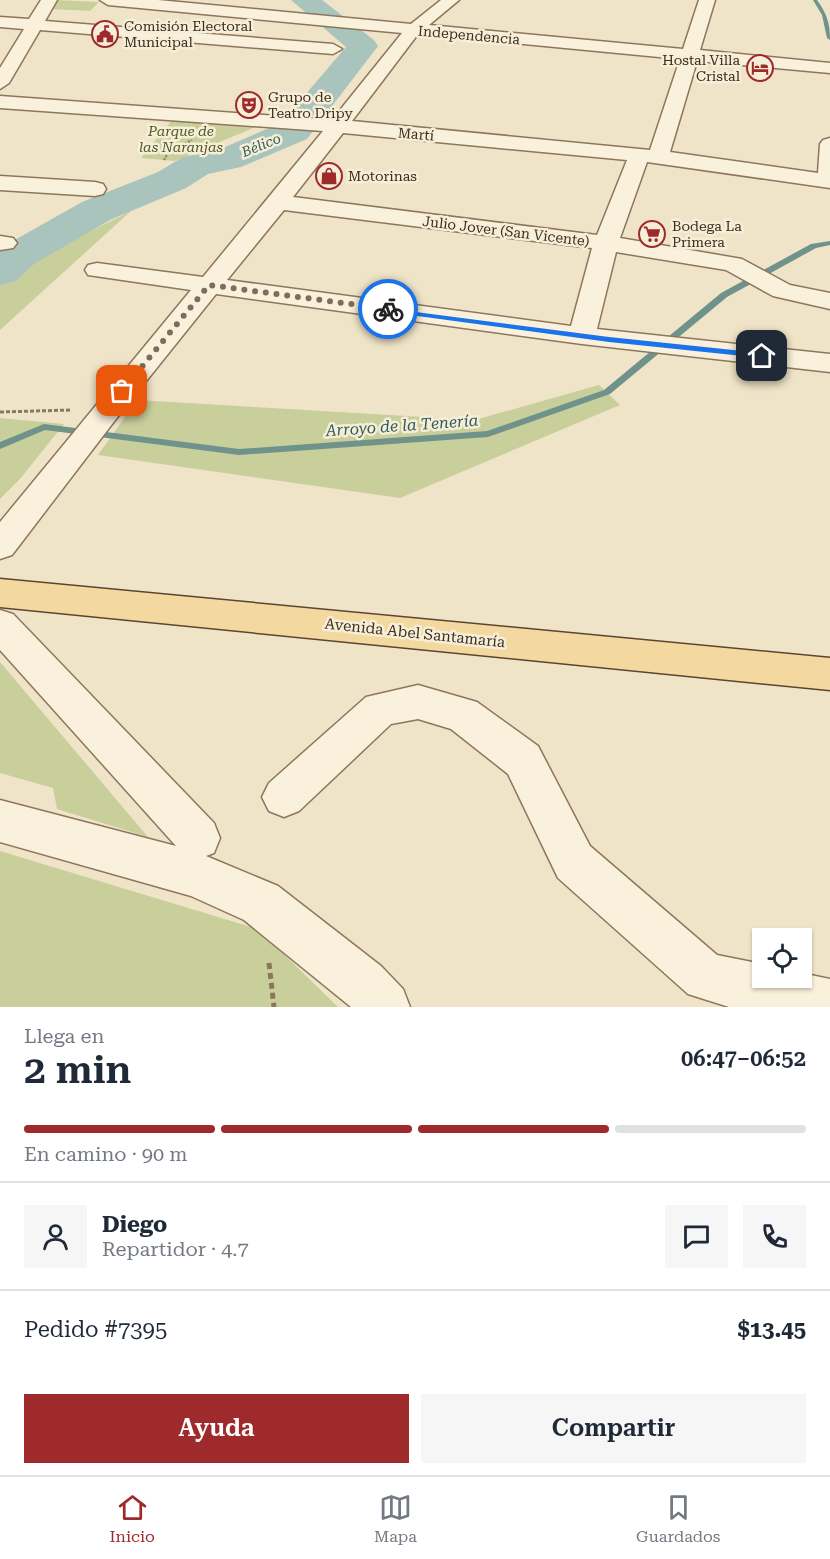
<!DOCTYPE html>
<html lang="es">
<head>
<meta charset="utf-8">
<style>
	body { margin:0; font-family:"Roboto Serif",serif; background:#f6f6f7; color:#1f2937; height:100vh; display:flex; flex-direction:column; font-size:22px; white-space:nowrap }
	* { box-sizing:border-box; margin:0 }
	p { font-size:20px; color:#747a83 }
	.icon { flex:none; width:33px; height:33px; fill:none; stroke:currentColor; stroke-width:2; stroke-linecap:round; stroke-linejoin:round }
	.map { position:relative; height:1007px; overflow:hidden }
	.drawer { display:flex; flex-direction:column; background:#fff; flex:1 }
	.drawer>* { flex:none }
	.tools { position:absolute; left:752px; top:928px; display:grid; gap:12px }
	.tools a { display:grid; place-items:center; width:60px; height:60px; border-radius:0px; background:#fff; box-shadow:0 2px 4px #0004; font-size:30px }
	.pin { position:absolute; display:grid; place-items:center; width:51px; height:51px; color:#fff; margin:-26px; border-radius:12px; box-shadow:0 3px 9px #0006 }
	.courier { position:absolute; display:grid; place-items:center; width:60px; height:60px; margin:-30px; border:4px solid #1a73e8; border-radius:50%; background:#fff; color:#222; box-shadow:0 2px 8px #0007 }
	.headline em { font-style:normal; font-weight:600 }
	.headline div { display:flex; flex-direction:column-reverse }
	.headline { display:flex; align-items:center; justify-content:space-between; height:102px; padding:0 24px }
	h1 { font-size:39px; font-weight:600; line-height:45px }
	.bar { display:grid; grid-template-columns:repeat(4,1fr); gap:9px 6px; align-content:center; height:72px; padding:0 24px }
	.bar i { height:8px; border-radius:4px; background:#e0e1e3 }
	.bar .selected { background:#9e2a2b }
	.bar p { grid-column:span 4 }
	.line { display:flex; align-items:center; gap:15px; padding:0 24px; border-top:2px solid #e0e1e3 }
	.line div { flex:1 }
	.round { display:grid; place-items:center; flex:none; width:63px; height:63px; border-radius:0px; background:#f6f6f7 }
	.button { display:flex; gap:12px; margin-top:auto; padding:12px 24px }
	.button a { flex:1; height:69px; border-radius:0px; background:#9e2a2b; color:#fff; font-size:24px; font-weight:600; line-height:69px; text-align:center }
	.button a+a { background:#f6f6f7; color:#1f2937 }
	.menu { display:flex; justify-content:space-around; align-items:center; height:84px; border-top:2px solid #e0e1e3; background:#fff; font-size:16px; color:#747a83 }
	.menu a { display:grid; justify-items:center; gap:3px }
	.menu .selected { color:#9e2a2b }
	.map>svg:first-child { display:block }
	.green { fill:#c9cf9b }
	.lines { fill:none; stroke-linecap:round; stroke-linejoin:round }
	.stream { fill:#6f938a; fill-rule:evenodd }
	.river { fill:#a9c4bc; fill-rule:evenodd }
	.minor-casing { stroke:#8d765c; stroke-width:3 }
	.major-casing { stroke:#5b4430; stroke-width:3 }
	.path-far2 { stroke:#8d765c; stroke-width:2; stroke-dasharray:2 1.5; stroke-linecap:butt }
	.path-far1 { stroke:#8d765c; stroke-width:3; stroke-dasharray:4 2; stroke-linecap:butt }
	.path { stroke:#8d765c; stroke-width:5; stroke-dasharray:6 4; stroke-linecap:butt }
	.minor { fill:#faf1dc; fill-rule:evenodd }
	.major { fill:#f3d9a0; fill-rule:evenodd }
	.route { fill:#1a73e8 }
	.done { stroke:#7c6e5b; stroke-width:6; stroke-dasharray:0 10.8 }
	.labels { text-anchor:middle; stroke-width:5; stroke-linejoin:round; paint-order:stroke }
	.far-poi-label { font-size:14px; fill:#3d2e20; stroke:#f7eed8; text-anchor:start }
	.far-street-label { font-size:14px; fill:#3d2e20; stroke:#f7eed8 }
	.far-park-label { font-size:14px; font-style:italic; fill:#4d5a26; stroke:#f7eed8 }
	.far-water-label { font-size:14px; font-style:italic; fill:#2f5d5a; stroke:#f7eed8 }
	.street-label { font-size:15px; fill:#3d2e20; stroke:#f7eed8 }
	.water-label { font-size:16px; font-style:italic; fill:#2f5d5a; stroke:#f7eed8 }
</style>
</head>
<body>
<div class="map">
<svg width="830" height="1007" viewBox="0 0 830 1007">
	<rect width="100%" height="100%" fill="#f0e4c8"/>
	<g class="green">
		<polygon points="57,0 99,2 90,11 53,9"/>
		<polygon points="173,119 258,126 175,161 141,158"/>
		<polygon points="131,211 0,330 0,283 26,263"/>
		<polygon points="599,385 620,405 400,498 98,455 137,400 475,420"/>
		<polygon points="0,418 64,424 20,479 0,499"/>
		<polygon points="0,662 148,837 57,809 53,788 0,773"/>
		<polygon points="0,851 258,929 338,1007 0,1007"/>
	</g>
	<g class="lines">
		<g class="stream">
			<path d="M 813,0 L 817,0 C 827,14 830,23 830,40 L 827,38 L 822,15 Z"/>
			<polygon points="830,241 830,245 816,248 727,297 610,394 488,437 239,455 45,430 0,449 0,442 44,424 239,449 487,431 604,390 721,293 811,244"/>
		</g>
		<polygon class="river" points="291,0 322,0 374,40 378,46 307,139 241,167 208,174 186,188 110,220 34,264 16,281 0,285 0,249 4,246 82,202 158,172 183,157 218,150 281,123 346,47"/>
		<defs>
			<g id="minor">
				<polygon points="41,0 57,0 45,21 333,44 342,49 333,54 40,30 9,83 0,89 0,68 24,29 0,27 0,17 29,19"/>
				<path d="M 100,0 L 158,0 L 411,24 L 441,0 L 459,0 L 429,25 L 683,49 L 699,0 L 715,0 L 700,50 L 830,63 L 830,73 L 697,61 L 670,152 L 818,173 L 820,144 L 823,140 L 830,138 L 830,188 L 647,162 L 620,238 L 742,259 L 790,285 L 830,293 L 830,309 L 773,296 L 726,270 L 616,252 L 597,329 L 830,354 L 830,372 L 582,344 L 216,294 L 119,415 L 12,555 L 0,559 L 0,522 L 191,290 L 88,275 L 85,270 L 88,265 L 97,263 L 203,277 L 323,131 L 0,108 L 0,96 L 332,120 L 402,33 L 108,5 ZM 418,34 L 680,59 L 650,150 L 352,121 ZM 343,133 L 627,160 L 597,235 L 293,197 ZM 284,210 L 592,248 L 571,326 L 227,280 Z"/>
				<polygon points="0,176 95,182 103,184 106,189 103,194 95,196 0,190"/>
				<polygon points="0,236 13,238 17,243 13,248 0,250"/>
				<polygon points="0,610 13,614 214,823 220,838 214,853 206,856 278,886 381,966 403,989 410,1007 351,1007 244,920 191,896 0,842 0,800 176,846 0,650"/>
				<polygon points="418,685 477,702 538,746 590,846 717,955 762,964 762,978 801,978 801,973 830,979 830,1007 729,1007 688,994 558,878 508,774 451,729 418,719 391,724 299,811 284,817 269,811 262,797 269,783 366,697"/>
			</g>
			<polygon id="major" points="0,579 830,658 830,690 0,607"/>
		</defs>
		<use href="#minor" class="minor-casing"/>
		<use href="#major" class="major-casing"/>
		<polyline class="path-far2" points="164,160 169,151 192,140"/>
		<polyline class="path-far1" points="0,412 71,410"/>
		<polyline class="path" points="269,963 274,1007"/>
		<use href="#minor" class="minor"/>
		<use href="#major" class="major"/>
	</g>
	<polygon class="route" points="385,308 609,337 762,353 767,356 762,358 609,342 388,312"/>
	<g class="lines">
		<polyline class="done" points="122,391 209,285 388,309"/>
	</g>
	<defs>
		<symbol id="civic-ring" viewBox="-11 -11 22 22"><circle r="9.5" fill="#f7eed8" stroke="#9e2a2b" stroke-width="1.5"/><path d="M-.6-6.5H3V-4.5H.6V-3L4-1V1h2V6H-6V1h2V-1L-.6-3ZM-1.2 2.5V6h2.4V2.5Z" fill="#9e2a2b"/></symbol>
		<symbol id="hotel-ring" viewBox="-11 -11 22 22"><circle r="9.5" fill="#f7eed8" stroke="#9e2a2b" stroke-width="1.5"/><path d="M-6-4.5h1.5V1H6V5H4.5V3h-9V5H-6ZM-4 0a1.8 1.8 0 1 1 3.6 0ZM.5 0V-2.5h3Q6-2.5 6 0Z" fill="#9e2a2b"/></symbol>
		<symbol id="theatre-ring" viewBox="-11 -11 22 22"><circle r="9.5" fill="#f7eed8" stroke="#9e2a2b" stroke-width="1.5"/><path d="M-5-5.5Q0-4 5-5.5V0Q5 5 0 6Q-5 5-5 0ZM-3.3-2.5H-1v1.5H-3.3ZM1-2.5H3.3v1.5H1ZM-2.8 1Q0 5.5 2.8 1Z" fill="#9e2a2b"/></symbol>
		<symbol id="shop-ring" viewBox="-11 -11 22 22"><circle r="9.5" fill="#f7eed8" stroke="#9e2a2b" stroke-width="1.5"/><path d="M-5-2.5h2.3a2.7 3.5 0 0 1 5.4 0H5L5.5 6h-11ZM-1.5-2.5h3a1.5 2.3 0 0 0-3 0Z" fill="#9e2a2b"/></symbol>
		<symbol id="supermarket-ring" viewBox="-11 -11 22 22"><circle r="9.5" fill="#f7eed8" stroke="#9e2a2b" stroke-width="1.5"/><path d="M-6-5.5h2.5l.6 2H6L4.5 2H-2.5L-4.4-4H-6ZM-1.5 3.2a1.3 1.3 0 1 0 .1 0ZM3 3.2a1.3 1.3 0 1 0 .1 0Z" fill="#9e2a2b"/></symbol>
	</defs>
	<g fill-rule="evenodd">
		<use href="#civic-ring" x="90" y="19" width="30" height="30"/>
		<use href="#hotel-ring" x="745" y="53" width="30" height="30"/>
		<use href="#theatre-ring" x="234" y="90" width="30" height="30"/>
		<use href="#shop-ring" x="314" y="161" width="30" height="30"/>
		<use href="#supermarket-ring" x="637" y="219" width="30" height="30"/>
	</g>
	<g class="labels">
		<g class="far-poi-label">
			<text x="124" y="31">Comisión Electoral<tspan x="124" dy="16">Municipal</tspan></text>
			<text x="740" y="65" text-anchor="end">Hostal Villa<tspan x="740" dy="16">Cristal</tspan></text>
			<text x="268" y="102">Grupo de<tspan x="268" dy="16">Teatro Dripy</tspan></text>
			<text x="348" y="181">Motorinas</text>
			<text x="672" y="231">Bodega La<tspan x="672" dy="16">Primera</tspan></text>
		</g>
		<g class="far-street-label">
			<text transform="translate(469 35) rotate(5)" y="5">Independencia</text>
			<text transform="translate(416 134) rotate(5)" y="5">Martí</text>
			<text transform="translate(506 231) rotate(7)" y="5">Julio Jover (San Vicente)</text>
		</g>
		<g class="far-park-label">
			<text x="181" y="136">Parque de<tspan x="181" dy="16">las Naranjas</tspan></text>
		</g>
		<g class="far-water-label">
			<text transform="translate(261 145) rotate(-22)" y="5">Bélico</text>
		</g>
		<g class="street-label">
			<text transform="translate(415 633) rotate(6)" y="5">Avenida Abel Santamaría</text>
		</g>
		<g class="water-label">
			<text transform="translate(402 425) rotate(-4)" y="6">Arroyo de la Tenería</text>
		</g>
	</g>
</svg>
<div class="tools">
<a><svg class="icon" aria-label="locate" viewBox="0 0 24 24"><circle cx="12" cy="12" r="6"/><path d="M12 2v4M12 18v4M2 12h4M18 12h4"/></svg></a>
</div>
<div class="pin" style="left:122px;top:391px;background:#ea580c"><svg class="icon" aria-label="bag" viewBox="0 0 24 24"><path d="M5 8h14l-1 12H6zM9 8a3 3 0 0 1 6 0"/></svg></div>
<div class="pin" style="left:762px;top:356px;background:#1f2937"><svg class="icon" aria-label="home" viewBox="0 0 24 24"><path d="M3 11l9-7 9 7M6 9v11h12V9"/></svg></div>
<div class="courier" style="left:388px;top:309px"><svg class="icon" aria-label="bike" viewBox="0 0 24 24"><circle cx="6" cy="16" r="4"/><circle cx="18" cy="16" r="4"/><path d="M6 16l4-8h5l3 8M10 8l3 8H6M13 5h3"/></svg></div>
</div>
<section class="drawer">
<div class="headline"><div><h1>2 min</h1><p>Llega en</p></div><em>06:47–06:52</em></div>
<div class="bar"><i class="selected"></i><i class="selected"></i><i class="selected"></i><i></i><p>En camino · 90 m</p></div>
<div class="line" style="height:108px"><a class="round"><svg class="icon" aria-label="person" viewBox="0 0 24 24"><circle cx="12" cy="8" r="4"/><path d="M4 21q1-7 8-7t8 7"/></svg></a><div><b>Diego</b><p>Repartidor · 4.7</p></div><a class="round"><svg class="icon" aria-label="chat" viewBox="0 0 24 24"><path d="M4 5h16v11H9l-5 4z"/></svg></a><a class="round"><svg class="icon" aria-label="phone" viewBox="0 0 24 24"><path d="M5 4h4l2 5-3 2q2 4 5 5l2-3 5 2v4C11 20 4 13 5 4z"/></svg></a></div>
<div class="line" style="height:78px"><div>Pedido #7395</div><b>$13.45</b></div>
<div class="button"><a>Ayuda</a><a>Compartir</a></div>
</section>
<nav class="menu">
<a class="selected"><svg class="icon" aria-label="home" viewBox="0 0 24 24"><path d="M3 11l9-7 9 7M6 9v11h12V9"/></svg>Inicio</a>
<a><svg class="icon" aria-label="map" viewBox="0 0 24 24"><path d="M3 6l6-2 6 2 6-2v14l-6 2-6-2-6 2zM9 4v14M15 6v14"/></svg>Mapa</a>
<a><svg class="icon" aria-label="saved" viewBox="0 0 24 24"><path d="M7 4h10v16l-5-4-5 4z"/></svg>Guardados</a>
</nav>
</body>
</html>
